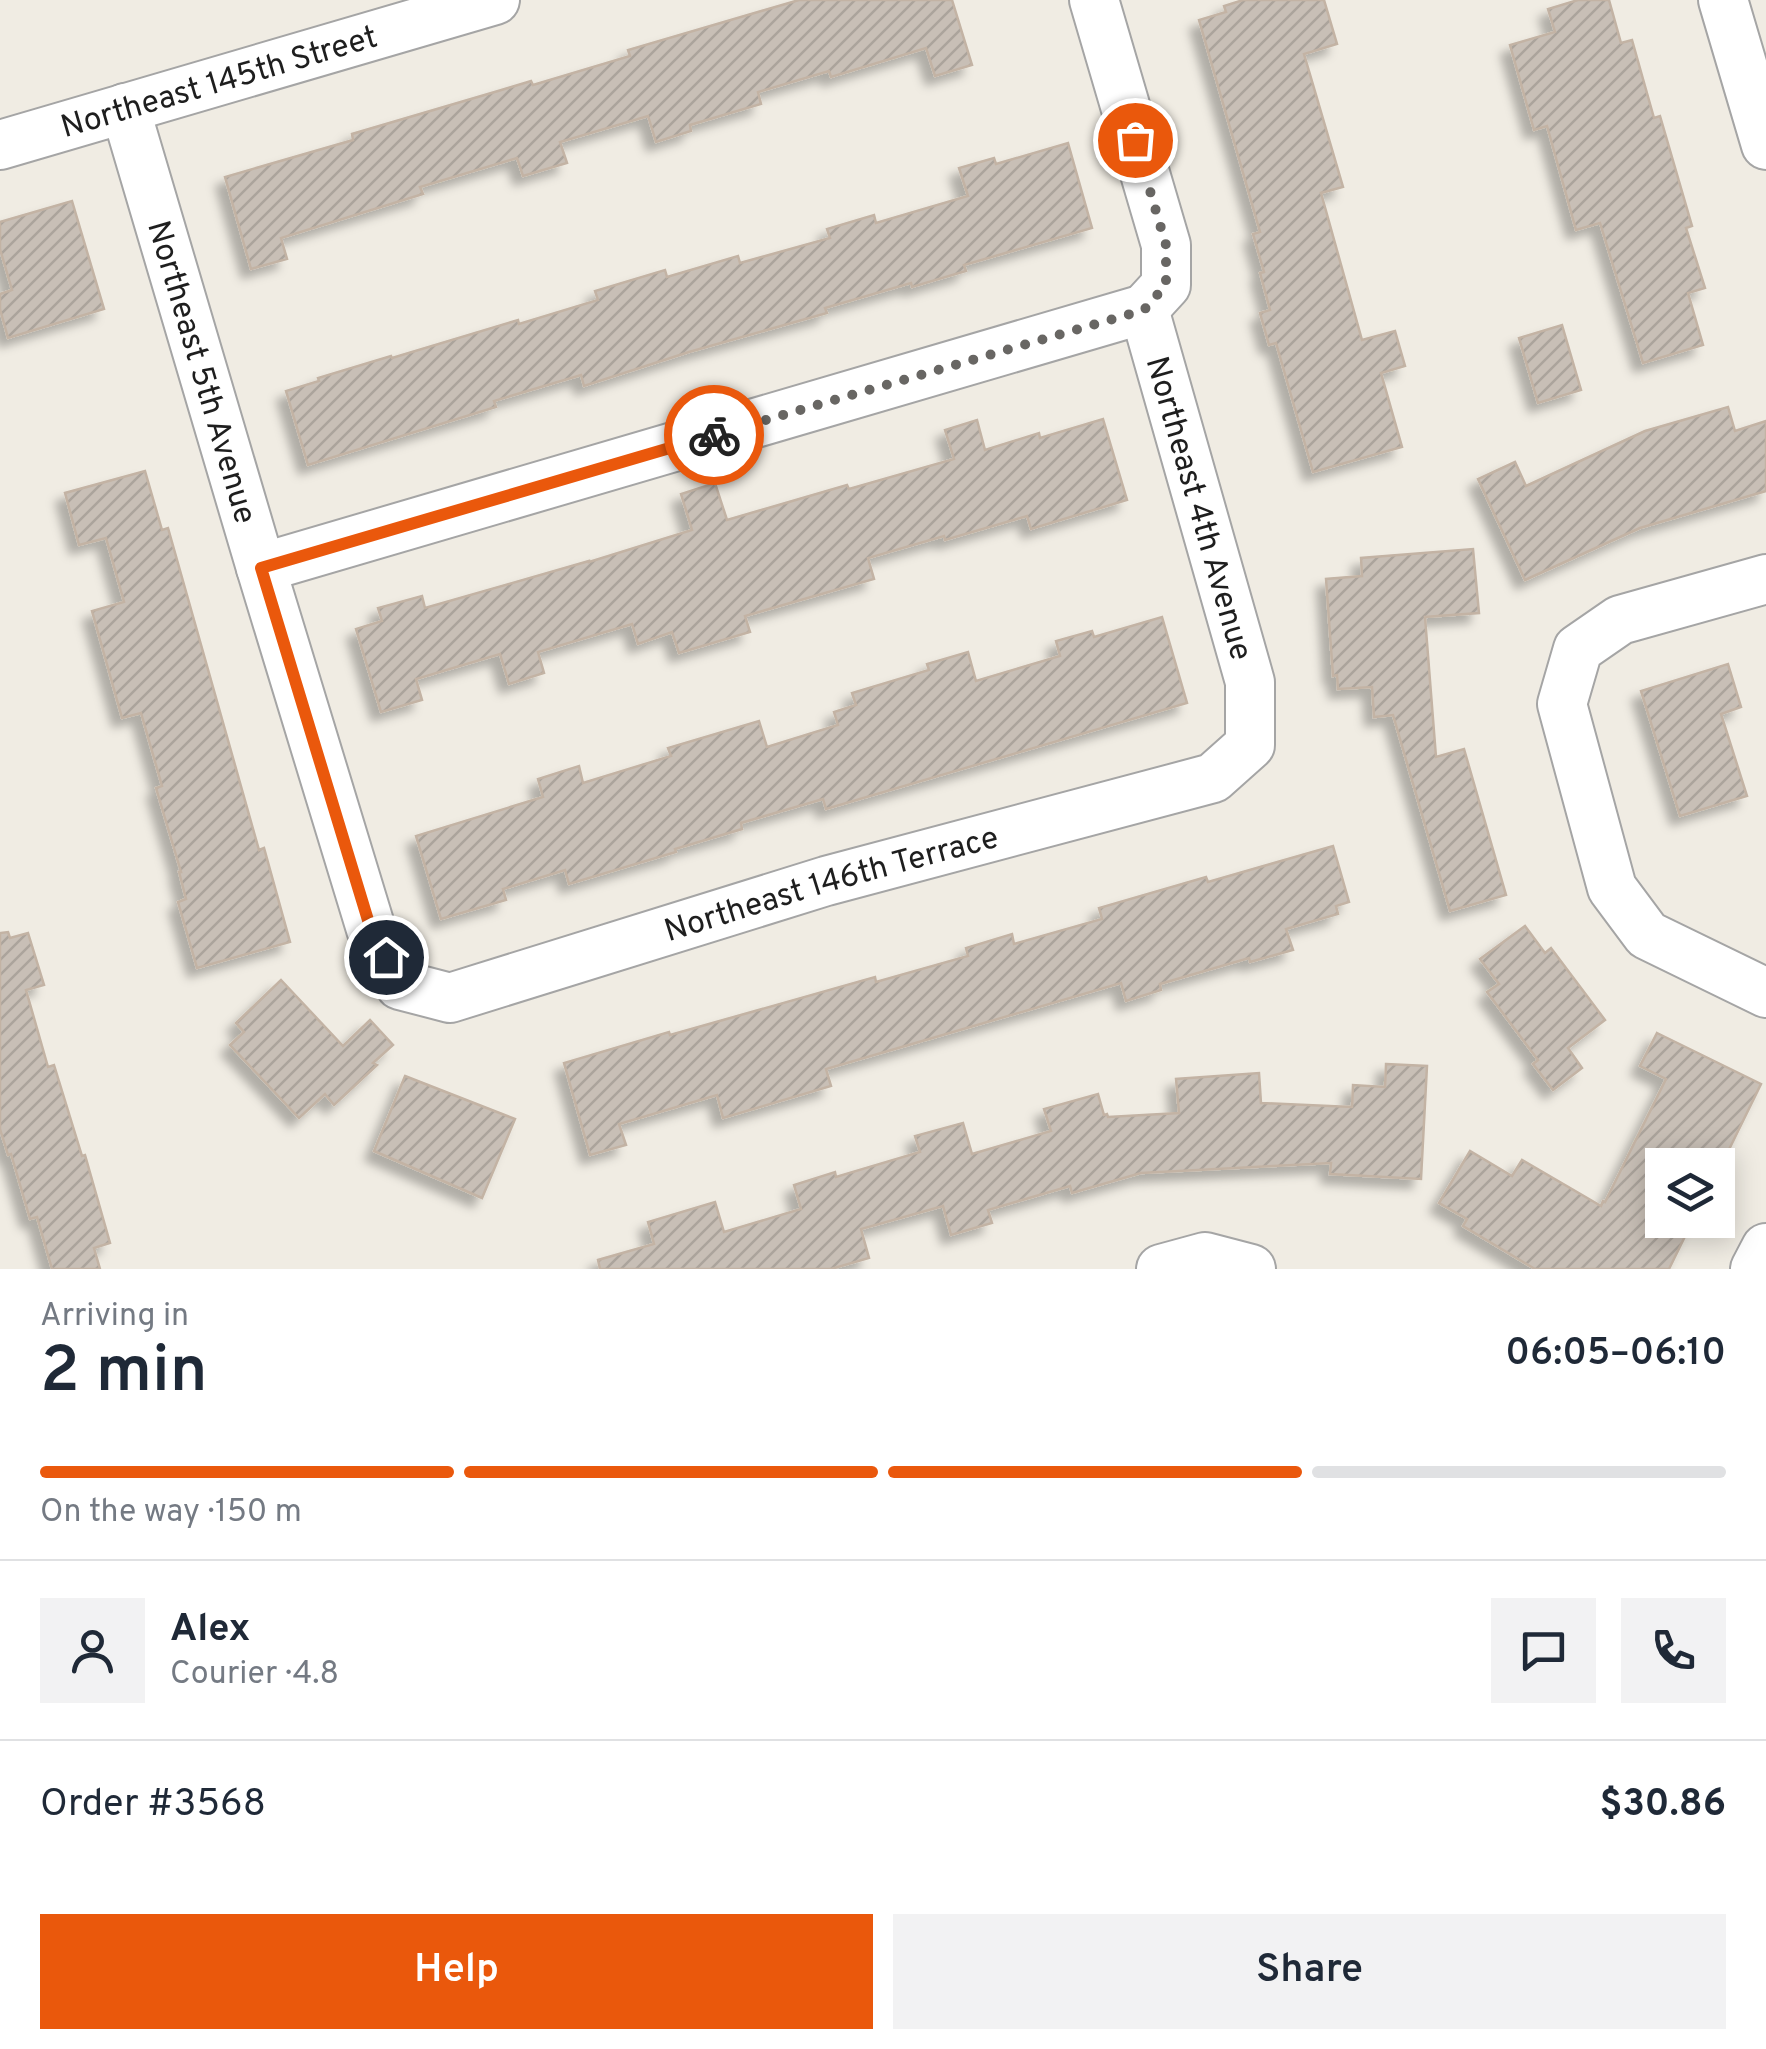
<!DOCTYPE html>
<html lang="en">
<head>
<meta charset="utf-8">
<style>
	body { margin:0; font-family:Overpass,sans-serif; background:#f2f2f3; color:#1f2937; height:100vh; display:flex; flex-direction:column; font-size:38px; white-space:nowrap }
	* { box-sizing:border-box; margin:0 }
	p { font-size:32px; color:#747a83 }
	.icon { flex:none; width:55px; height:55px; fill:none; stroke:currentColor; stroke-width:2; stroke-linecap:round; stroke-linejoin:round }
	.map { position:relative; height:1269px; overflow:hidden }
	.panel { display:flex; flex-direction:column; background:#fff; flex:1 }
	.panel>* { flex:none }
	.controls { position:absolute; left:1645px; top:1148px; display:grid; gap:20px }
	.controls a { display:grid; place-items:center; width:90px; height:90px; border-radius:0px; background:#fff; box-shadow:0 5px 25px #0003; font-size:50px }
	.pin { position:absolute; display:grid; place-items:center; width:85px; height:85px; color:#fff; margin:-42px; border:5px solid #fff; border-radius:50%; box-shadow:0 2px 10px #0007 }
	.courier { position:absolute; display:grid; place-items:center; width:100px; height:100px; margin:-50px; border:8px solid #ea580c; border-radius:50%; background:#fff; color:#222; box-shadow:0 2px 12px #0007 }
	.headline em { font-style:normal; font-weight:600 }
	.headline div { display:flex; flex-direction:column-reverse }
	.headline { display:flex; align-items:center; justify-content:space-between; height:170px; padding:0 40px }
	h1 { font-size:65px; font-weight:600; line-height:75px }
	.bar { display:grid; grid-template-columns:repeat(4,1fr); gap:15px 10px; align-content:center; height:120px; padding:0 40px }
	.bar i { height:12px; border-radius:8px; background:#e0e1e3 }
	.bar .on { background:#ea580c }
	.bar p { grid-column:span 4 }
	.line { display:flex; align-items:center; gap:25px; padding:0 40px; border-top:2px solid #e0e1e3 }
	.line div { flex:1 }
	.round { display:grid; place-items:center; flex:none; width:105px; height:105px; border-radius:0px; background:#f2f2f3 }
	.cta { display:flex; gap:20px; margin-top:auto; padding:20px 40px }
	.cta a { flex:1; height:115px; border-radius:0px; background:#ea580c; color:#fff; font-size:40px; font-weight:600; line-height:115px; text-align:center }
	.cta a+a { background:#f2f2f3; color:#1f2937 }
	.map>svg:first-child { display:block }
	.building { fill:url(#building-hatch); stroke:#c3b3a4; stroke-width:2.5; filter:url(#shadow) }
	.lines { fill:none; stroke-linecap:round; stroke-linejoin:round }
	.minor-casing { stroke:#a5a5a5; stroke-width:52 }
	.minor { stroke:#fff; stroke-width:48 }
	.done { stroke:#686663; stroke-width:10; stroke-dasharray:0 18 }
	.route { stroke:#ea580c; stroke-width:12 }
	.labels { text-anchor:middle; stroke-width:8; stroke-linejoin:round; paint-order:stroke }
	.street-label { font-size:32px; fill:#1e1e1e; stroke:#fff }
</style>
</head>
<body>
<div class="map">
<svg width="1766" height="1269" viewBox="0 0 1766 1269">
	<defs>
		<pattern id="building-hatch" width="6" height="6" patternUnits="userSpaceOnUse" patternTransform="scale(2.5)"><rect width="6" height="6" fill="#c8bfb6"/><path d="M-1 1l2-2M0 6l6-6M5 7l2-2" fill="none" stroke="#aba49c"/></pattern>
		<filter id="shadow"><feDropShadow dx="-9" dy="9" stdDeviation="5" flood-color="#0004"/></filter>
	</defs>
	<rect width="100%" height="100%" fill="#f0ece3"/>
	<g class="building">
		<polygon points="799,0 952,0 972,65 935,76 926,48 831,77 829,71 758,92 761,104 690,125 691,131 656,142 648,116 560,142 567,163 523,176 517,158 420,187 423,194 281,238 287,259 251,269 225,177 353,140 352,134 498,91 531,81 533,85 630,56 628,50"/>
		<polygon points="1243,0 1324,0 1337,44 1304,54 1343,187 1321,193 1362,340 1395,331 1405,366 1381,373 1402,447 1313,472 1276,343 1269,345 1260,313 1270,310 1260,273 1264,272 1253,234 1260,232 1199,20 1226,12 1224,6"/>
		<polygon points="1578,0 1609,0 1621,43 1632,40 1654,118 1660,116 1692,226 1686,228 1705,288 1688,293 1703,345 1643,363 1600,223 1576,230 1547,126 1534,130 1510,45 1555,32 1548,9"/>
		<polygon points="1068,143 1092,228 964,265 966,271 912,287 911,283 825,308 827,313 689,352 584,386 581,375 494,401 496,407 308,465 286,391 319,381 318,378 391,356 392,358 518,320 519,324 598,300 595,291 665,270 667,277 738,256 740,263 830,238 827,229 874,215 876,223 968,196 959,168 994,158 996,164"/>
		<polygon points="72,201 104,309 8,338 0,309 0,294 12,290 0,249 0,222"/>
		<polygon points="1562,325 1581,390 1538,403 1519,338"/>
		<polygon points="1728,407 1735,431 1766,421 1766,491 1640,528 1525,580 1478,479 1515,462 1526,486 1645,431"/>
		<polygon points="1103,419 1127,500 1031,529 1027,516 945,540 944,536 868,558 874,579 745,616 750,632 679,653 672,632 638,644 632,624 538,652 544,673 509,684 500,654 416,679 422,700 381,712 356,629 382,621 378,608 422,596 425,608 589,561 589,562 692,530 681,494 715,483 727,520 847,485 849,489 954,459 945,430 977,420 985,450 1039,433 1040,438"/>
		<polygon points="145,471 162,530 168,528 259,850 264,848 290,942 197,968 178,902 186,899 179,872 181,872 156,788 162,786 141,713 122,718 92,611 124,602 106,538 79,545 65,493"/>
		<polygon points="1473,549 1479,613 1425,617 1436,757 1464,749 1506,895 1450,911 1393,715 1374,717 1372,687 1338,689 1337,675 1333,676 1326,579 1362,576 1361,558"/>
		<polygon points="1162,617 1187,703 826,809 823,799 741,823 742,829 675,849 676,852 569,884 565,870 503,889 506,900 441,919 416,836 543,797 538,779 579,766 583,783 671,756 668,748 759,721 767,747 838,725 834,712 856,705 852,693 929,670 927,664 968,652 976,681 1060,656 1056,641 1092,631 1094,637"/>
		<polygon points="1728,664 1741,707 1721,714 1747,796 1680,816 1641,691"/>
		<polygon points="1333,846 1349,902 1336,906 1338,914 1286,929 1293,950 1250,962 1249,958 1160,984 1161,990 1126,1001 1121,983 912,1044 826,1069 831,1086 723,1118 717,1095 619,1124 626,1145 590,1155 564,1063 669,1032 670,1035 875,977 876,982 968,956 966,948 1012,934 1014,944 1102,919 1099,908 1206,877 1208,882"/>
		<polygon points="1525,926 1545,953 1551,948 1605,1020 1568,1048 1582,1068 1553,1090 1533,1064 1538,1060 1487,992 1499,984 1480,959"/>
		<polygon points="8,932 10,938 28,933 44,985 26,990 48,1067 54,1065 82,1156 85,1155 110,1243 94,1248 100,1269 52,1269 37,1217 30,1219 11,1154 8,1155 0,1129 0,933"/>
		<polygon points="281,980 343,1046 370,1020 393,1045 373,1063 377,1065 334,1105 325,1094 299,1118 230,1045 244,1032 236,1023"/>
		<polygon points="1657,1033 1761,1084 1718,1172 1718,1165 1662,1165 1662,1220 1693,1220 1669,1269 1535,1269 1463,1226 1467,1219 1439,1203 1470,1151 1512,1176 1522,1160 1601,1206 1603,1201 1605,1202 1666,1079 1640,1066"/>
		<polygon points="1386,1064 1427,1066 1421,1179 1330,1174 1331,1163 1141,1173 1072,1193 1070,1186 988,1210 992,1223 951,1235 943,1206 861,1229 869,1258 831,1269 600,1269 598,1260 654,1244 648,1222 715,1202 724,1232 801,1209 794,1185 835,1172 836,1177 920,1152 915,1136 963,1123 972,1154 1051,1131 1044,1109 1098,1094 1104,1115 1107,1114 1108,1117 1179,1113 1176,1079 1259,1073 1261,1103 1352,1107 1353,1085 1385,1087"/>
		<polygon points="405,1076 515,1119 482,1198 374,1151"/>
	</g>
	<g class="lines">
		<defs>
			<g id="minor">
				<polyline points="1094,0 1166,245 1166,285 1144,309"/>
				<polyline points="1723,0 1766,145"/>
				<path id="s1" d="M 125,108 L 261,568 L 371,929 L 400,985 L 450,998 L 826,881 L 1213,778 L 1250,745 L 1250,682 L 1144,309"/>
				<path id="s2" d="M 0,145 L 495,0"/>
				<polyline points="261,568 1144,309"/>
				<polyline points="1766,579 1620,620 1578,649 1562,704 1612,888 1647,935 1766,993"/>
				<polyline points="1161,1269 1205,1257 1251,1269"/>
				<polyline points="1755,1269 1766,1248"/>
			</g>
		</defs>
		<use href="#minor" class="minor-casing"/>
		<use href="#minor" class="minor"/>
	</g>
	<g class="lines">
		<polyline class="done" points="714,435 1144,310 1166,285 1166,245 1135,140"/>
		<polyline class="route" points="386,957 371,930 261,568 714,435"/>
	</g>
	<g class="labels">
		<g class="street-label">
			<text dy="11" stroke="none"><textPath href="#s2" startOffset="228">Northeast 145th Street</textPath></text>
			<text dy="11" stroke="none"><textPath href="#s1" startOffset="275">Northeast 5th Avenue</textPath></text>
			<text transform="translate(1200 508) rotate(74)" y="11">Northeast 4th Avenue</text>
			<text dy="11" stroke="none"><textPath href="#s1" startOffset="1370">Northeast 146th Terrace</textPath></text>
		</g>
	</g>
</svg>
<div class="controls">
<a><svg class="icon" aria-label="layers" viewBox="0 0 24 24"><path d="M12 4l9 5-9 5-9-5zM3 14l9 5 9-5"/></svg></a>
</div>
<div class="pin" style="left:1135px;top:140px;background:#ea580c"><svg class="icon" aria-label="bag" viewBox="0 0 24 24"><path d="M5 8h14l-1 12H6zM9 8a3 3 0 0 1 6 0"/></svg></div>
<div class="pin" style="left:386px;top:957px;background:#1f2937"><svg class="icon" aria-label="home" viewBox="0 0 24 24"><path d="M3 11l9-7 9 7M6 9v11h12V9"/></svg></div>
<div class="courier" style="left:714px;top:435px"><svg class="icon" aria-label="bike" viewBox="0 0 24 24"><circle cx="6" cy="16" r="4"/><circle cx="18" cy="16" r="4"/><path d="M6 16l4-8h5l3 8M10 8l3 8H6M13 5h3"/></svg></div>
</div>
<section class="panel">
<div class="headline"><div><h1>2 min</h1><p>Arriving in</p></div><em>06:05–06:10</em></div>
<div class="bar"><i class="on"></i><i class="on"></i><i class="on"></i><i></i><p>On the way · 150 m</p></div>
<div class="line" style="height:180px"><a class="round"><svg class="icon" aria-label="person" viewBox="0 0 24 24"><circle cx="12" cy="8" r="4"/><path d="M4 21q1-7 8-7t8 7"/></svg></a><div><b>Alex</b><p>Courier · 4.8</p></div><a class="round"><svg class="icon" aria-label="chat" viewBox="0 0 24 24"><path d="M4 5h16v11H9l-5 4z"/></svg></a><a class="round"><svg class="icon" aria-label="phone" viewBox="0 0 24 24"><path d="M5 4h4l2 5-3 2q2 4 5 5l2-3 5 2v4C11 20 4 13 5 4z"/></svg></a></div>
<div class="line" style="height:130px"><div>Order #3568</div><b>$30.86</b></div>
<div class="cta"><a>Help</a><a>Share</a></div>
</section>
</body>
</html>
